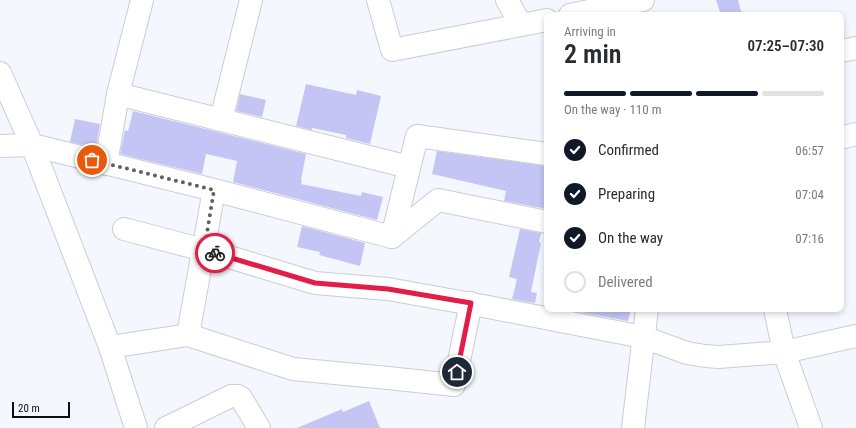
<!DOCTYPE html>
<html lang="en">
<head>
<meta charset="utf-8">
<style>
	body { margin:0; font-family:"Roboto Condensed",sans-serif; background:#f7f7f7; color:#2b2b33; height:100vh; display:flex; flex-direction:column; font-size:15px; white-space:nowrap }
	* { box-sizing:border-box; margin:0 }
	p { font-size:13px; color:#7c7c81 }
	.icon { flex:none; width:22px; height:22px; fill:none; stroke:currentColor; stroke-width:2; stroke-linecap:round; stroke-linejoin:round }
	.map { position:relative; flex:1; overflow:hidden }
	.details { position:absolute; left:544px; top:12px; width:300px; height:300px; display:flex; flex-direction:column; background:#fff; border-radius:8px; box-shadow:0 2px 6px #0003 }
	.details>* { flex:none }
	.scale { position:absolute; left:12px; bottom:10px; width:58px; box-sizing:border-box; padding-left:4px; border:2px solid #0d0e10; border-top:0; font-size:11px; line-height:14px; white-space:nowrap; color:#0d0e10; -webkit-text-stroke:3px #f5f7fe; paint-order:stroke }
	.pin { position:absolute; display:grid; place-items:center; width:34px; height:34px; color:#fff; margin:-17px; border:2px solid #fff; border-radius:50%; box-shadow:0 1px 4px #0007 }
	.courier { position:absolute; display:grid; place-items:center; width:40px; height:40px; margin:-20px; border:3px solid #e11d48; border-radius:50%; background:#fff; color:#222; box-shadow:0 1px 5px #0007 }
	.summary em { font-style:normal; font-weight:600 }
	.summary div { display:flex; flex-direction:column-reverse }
	.summary { display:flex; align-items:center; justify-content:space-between; height:68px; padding:0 20px }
	h1 { font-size:26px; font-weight:600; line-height:30px }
	.bar { display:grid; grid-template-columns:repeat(4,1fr); gap:6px 4px; align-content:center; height:48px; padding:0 20px }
	.bar i { height:5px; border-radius:3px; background:#e1e1e2 }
	.bar .current { background:#111827 }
	.bar p { grid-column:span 4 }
	ol { padding:0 20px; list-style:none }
	li { display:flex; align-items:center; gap:12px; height:44px }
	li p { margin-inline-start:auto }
	li .icon { padding:4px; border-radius:50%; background:#111827; color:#fff; stroke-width:4 }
	li:last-child { color:#7c7c81 }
	li i { width:22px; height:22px; border:2px solid #e1e1e2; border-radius:50% }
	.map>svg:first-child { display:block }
	.building { fill:#c5c5f5 }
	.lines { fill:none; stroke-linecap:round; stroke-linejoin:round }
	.minor-casing { stroke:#cbcdd4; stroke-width:24 }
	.minor { stroke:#fff; stroke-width:22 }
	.done { stroke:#5e6063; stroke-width:4; stroke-dasharray:0 7.2 }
	.route { stroke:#e11d48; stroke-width:5 }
</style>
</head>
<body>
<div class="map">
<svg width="856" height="428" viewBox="0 0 856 428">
	<rect width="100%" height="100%" fill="#f5f7fe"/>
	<g class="building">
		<polygon points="716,0 738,0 742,15 721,15"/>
		<polygon points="306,84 356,95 357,90 381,96 370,144 346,138 346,135 312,128 312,130 296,126"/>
		<polygon points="240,94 266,100 262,117 236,111"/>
		<polygon points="133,111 306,154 301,180 302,180 301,184 361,196 362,192 383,197 377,220 233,182 237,161 206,154 202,174 120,154 125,130 128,131"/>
		<polygon points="75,119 100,124 96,148 70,142"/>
		<polygon points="437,151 547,166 547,209 504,201 506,191 432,174"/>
		<polygon points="302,226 365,243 360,266 319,255 320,252 297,247"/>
		<polygon points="520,229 541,233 539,242 541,243 531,292 537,293 535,303 512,299 517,279 509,277"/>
		<polygon points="575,309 631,309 628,321 575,311"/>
		<polygon points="369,401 380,428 297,428 342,409 343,412"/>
	</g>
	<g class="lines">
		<defs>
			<g id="minor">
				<polyline points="378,0 392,50 547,20"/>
				<polyline points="507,0 521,25"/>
				<polyline points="570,15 643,0"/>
				<polyline points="841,51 856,48"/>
				<polyline points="0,73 32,145 110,347"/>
				<polyline points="118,94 142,0"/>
				<polyline points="221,120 251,0"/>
				<polyline points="841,138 856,134"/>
				<polyline points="0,146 32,145 214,190 392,237 417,136 547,154"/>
				<polyline points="106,164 118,94 409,167"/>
				<polyline points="124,229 226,256 315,283 388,289 483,306 643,337 687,353 705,356 719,357 784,352 856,336"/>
				<polyline points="392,237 438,200 547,222"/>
				<polyline points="775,309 784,352 811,428"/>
				<polyline points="188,335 214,190"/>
				<polyline points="136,428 110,347 188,335 293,369 388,378 454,385 471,303"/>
				<polyline points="166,428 231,396 238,396 241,398 259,428"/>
				<polyline points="633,428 647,309"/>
			</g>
		</defs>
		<use href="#minor" class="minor-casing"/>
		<use href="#minor" class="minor"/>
	</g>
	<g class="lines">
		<polyline class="done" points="92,160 214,190 204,251 215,253"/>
		<polyline class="route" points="215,253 315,283 388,289 471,303 457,372"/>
	</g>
</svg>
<div class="scale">20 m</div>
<div class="pin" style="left:92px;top:160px;background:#ea580c"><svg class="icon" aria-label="bag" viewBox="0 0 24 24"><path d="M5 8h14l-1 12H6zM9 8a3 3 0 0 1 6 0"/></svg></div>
<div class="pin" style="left:457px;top:372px;background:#1f2937"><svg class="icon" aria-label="home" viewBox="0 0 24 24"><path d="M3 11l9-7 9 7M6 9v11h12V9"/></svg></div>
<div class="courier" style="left:215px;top:253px"><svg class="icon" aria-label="bike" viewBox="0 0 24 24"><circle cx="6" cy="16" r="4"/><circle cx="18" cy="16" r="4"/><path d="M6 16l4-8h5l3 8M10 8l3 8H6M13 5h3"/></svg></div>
<section class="details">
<div class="summary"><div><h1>2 min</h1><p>Arriving in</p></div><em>07:25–07:30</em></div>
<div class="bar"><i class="current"></i><i class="current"></i><i class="current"></i><i></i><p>On the way · 110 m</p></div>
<ol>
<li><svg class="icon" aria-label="check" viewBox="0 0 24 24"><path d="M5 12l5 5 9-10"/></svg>Confirmed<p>06:57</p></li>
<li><svg class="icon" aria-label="check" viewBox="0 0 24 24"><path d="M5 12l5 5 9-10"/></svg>Preparing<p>07:04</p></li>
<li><svg class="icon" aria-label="check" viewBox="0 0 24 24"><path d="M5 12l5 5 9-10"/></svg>On the way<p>07:16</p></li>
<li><i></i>Delivered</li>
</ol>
</section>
</div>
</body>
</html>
